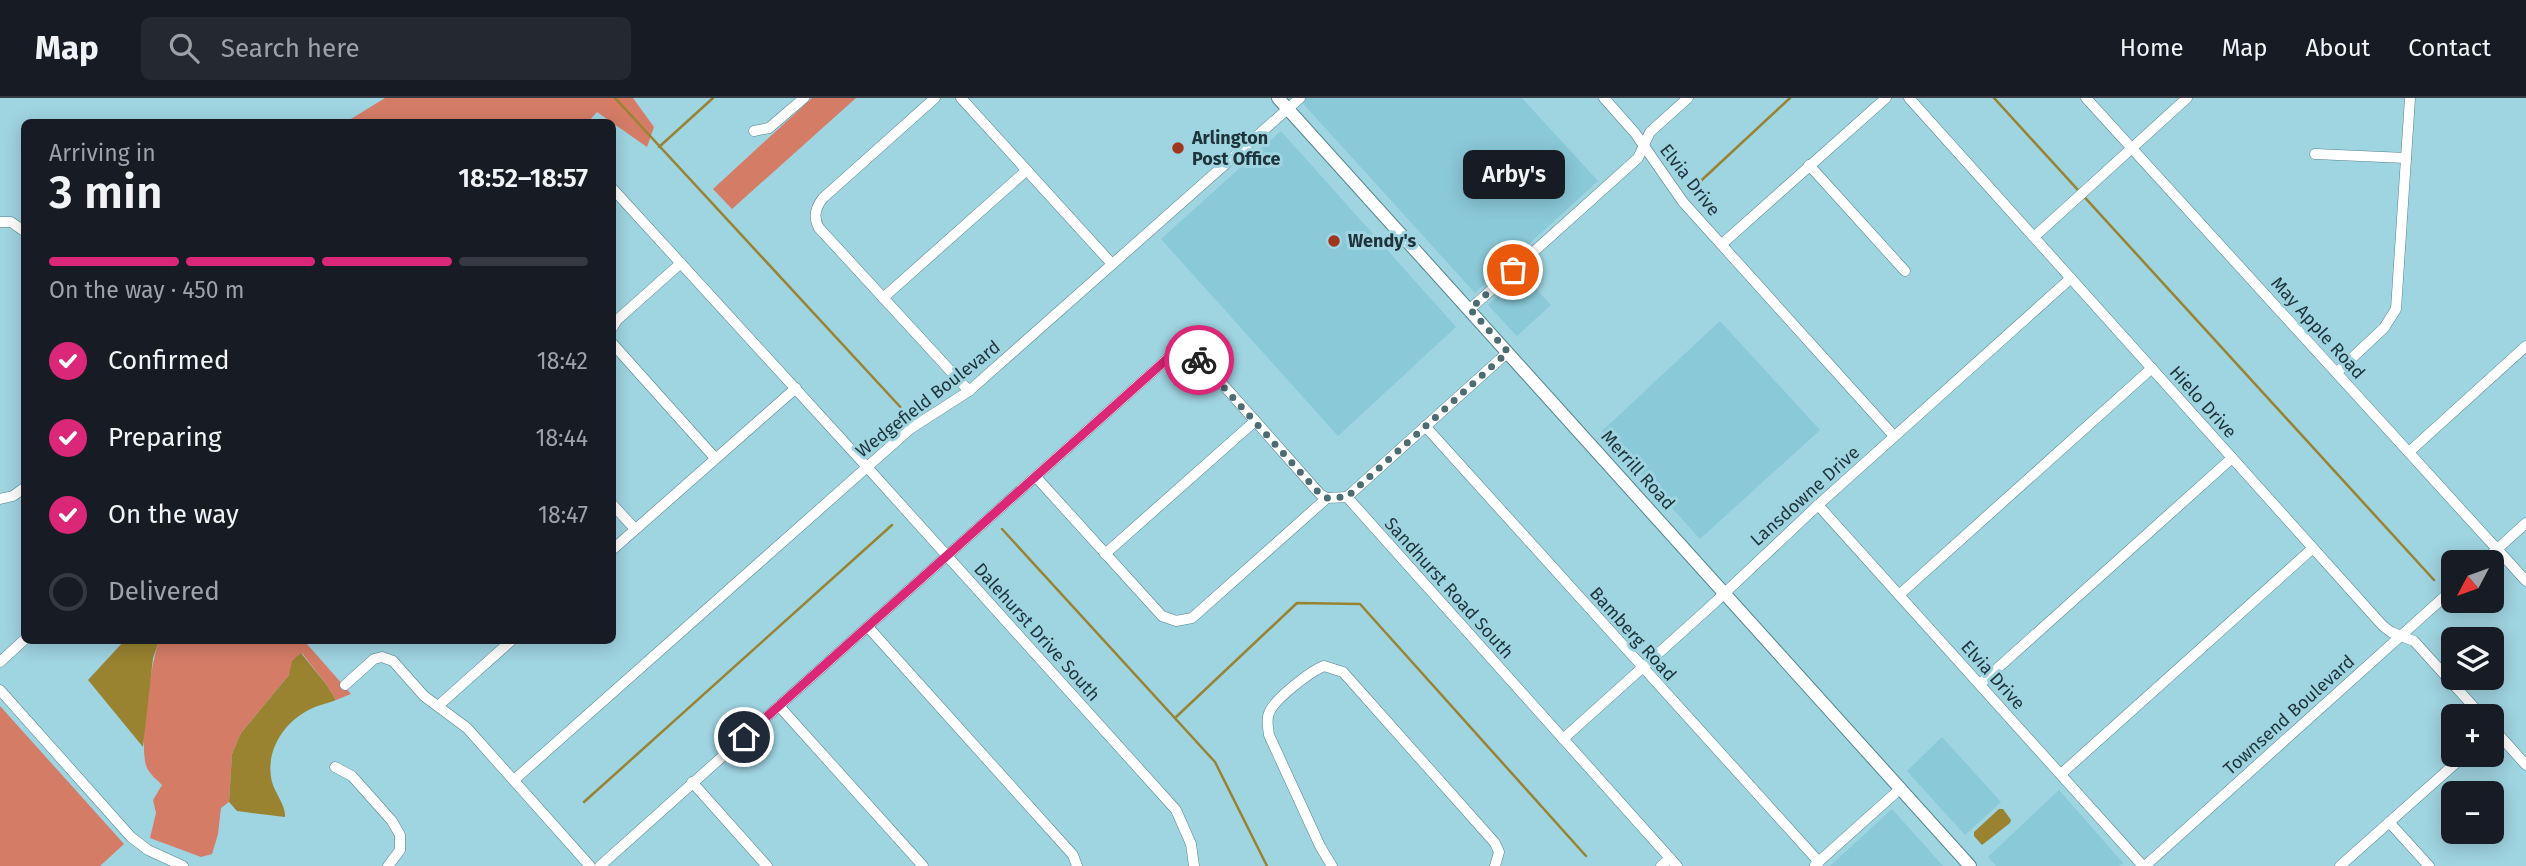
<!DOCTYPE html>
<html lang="en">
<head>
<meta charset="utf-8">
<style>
	body { margin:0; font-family:"Fira Sans",sans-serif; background:#242831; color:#f1f3f6; height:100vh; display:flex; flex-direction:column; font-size:26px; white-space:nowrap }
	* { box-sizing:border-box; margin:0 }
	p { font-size:23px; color:#9ea1a6 }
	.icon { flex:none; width:38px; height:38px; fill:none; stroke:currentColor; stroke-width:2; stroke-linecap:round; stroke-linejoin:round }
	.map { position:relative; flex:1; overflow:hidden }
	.panel { position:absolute; left:21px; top:21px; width:595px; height:525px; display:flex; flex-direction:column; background:#171b24; border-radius:10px; box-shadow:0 4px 18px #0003 }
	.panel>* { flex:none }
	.needle { width:46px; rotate:229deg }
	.tools { position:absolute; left:2441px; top:452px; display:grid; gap:14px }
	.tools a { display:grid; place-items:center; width:63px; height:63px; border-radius:10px; background:#171b24; box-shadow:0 4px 18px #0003; font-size:35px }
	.pin { position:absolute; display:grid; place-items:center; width:60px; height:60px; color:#fff; margin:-30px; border:4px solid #fff; border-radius:50%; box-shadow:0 2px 7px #0007 }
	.courier { position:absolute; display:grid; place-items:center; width:70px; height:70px; margin:-35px; border:5px solid #db2777; border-radius:50%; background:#fff; color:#222; box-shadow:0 2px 9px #0007 }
	.bubble { position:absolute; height:49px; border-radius:10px; background:#171b24; box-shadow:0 4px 18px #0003; font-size:23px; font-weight:600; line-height:49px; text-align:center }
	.overview em { font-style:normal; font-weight:600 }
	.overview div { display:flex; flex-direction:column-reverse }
	.overview { display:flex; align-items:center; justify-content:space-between; height:119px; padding:0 28px }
	h1 { font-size:46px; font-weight:600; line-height:52px }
	.bar { display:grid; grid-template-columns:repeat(4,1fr); gap:10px 7px; align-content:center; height:84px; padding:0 28px }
	.bar i { height:9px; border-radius:5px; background:#363941 }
	.bar .on { background:#db2777 }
	.bar p { grid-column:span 4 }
	ol { padding:0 28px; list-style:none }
	li { display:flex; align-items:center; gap:21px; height:77px }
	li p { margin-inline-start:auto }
	li .icon { padding:7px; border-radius:50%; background:#db2777; color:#fff; stroke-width:4 }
	li:last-child { color:#9ea1a6 }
	li i { width:38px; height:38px; border:4px solid #363941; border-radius:50% }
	header { display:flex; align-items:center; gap:42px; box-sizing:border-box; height:98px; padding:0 35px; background:#171b24; border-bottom:2px solid #363941 }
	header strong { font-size:33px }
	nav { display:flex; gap:38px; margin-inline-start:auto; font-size:24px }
	.search { width:490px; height:63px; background:#242831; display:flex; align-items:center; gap:18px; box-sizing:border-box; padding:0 24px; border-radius:10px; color:#9ea1a6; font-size:26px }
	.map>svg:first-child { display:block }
	.built { fill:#8ac9d8 }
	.green { fill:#d57c67 }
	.water { fill:#998330 }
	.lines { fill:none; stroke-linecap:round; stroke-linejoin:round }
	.stream { stroke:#998330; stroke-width:2.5 }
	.minor-casing { stroke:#518490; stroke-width:11 }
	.major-casing { stroke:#518490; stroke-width:14 }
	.minor { stroke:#fff; stroke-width:10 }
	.major { stroke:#fff; stroke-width:12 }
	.done { stroke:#4c6c74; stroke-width:7; stroke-dasharray:0 12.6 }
	.route { stroke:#db2777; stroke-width:9 }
	.poi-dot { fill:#9f361e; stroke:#9fd4e1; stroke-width:2.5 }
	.labels { text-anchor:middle; stroke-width:6; stroke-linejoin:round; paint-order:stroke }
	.poi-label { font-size:18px; font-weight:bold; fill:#1f343a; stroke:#9fd4e1; text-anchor:start }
	.street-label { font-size:18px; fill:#1f343a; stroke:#9fd4e1 }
</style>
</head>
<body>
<header>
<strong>Map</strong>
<div class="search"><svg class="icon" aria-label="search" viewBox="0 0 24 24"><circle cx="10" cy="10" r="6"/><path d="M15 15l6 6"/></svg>Search here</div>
<nav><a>Home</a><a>Map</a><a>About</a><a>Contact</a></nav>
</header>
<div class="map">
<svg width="2526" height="768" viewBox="0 0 2526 768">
	<rect width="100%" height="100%" fill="#9fd4e1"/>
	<g class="built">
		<polygon points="1298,0 1522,0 1598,83 1475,195"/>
		<polygon points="1281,33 1456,229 1338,338 1161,141"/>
		<polygon points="1521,175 1551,207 1517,238 1488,207"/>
		<polygon points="1720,223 1820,332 1700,441 1602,333"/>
		<polygon points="1942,639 2001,704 1965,737 1907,673"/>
		<polygon points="2059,692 2123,765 2119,768 1996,768 1988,759"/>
		<polygon points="1892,711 1943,768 1830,768"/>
	</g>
	<g class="green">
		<polygon points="385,0 633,0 654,29 647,49 597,14 588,24 346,24"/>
		<polygon points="812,0 856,0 732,111 713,91"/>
		<path d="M 159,543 L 310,543 L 307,546 L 351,596 L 336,602 L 326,586 L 302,555 L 289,577 L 241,635 L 232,656 L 229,704 L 221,710 L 218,736 L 212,756 L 201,759 L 150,740 L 156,715 L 153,702 L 162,687 C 157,682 150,676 147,670 C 138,651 151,564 159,543 Z"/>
		<polygon points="0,608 124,746 100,768 0,768"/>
	</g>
	<g class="water">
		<polygon points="124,543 159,543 153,560 143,649 88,582"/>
		<path d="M 301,555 L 326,586 L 336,602 C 326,606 314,608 305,614 C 281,628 265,656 272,684 C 275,695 286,708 285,719 L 237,713 L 229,704 L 232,656 L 241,635 L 289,577 L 292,563 Z"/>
		<polygon points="1999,711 2003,711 2011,722 2010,725 1982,747 1974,738 1974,734"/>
	</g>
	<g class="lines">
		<g class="stream">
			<polyline points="615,0 904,313"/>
			<polyline points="1994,0 2434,482"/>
			<polyline points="659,49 713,0"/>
			<polyline points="1690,93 1790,0"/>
			<polyline points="1002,431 1215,664 1267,768"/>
			<polyline points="1175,620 1297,505 1360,506 1586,758"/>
			<polyline points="584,704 892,427"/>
		</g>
		<defs>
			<g id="minor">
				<path d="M 935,0 L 823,100 C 815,110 813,119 819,130 L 969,293"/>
				<polyline points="961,0 1112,166"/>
				<polyline points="1604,0 1635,35 1683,104 1894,338"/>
				<polyline points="1909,0 2383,528 2391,534 2414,543 2482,618"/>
				<polyline points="2086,0 2526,483"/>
				<polyline points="754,33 769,30 804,0"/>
				<polyline points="2315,56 2406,60"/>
				<polyline points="1809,67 1905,173"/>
				<polyline points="612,90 867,369 1176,712 1191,746 1194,768"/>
				<polyline points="0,124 11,124 24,133"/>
				<polyline points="2034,139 2187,0"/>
				<polyline points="1722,146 1886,0"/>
				<polyline points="883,200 1027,72"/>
				<polyline points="1470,211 1638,60 1650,34 1688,0"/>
				<polyline points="612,230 617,222 681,165"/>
				<polyline points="612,245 715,360"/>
				<polyline points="2337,274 2384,230 2396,211 2410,0"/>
				<polyline points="1425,328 1819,764"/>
				<polyline points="2409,354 2526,248"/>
				<polyline points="1036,379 1162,518 1176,523 1192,520 1327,400"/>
				<polyline points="1347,399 1677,768"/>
				<polyline points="1347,399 1508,254"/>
				<polyline points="0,401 13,398 24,390"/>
				<polyline points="612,406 635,431"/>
				<polyline points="1818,407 2143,768"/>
				<polyline points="612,452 796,290"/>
				<polyline points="1105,456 1255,323"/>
				<polyline points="2483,464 2526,425"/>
				<polyline points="1899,497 2152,270"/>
				<polyline points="868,529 1073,757 1077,768"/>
				<polyline points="0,564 24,542"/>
				<polyline points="1980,586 2232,360"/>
				<polyline points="345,587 374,561 382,559 393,563 424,598 467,630 590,768"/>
				<polyline points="0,592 131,739 148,752 183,768"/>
				<polyline points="438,608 512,542"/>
				<polyline points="779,608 923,768"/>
				<polyline points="2492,629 2526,667"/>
				<polyline points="1563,641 1711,508 1818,407 2071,180"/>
				<polyline points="335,669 352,678 392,723 400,737 400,752 388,768"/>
				<polyline points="2061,676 2313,450"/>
				<polyline points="514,682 910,331 969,293 1300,0"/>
				<polyline points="692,684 767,768"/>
				<polyline points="2389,724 2429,768"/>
				<polyline points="1815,767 1901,690"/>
				<path d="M 600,768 L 1167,261 C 1179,254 1190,255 1202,263 L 1320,396 L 1327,400 L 1347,399"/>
				<path d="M 1332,768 L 1320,748 L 1269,637 C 1268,629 1266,622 1269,615 C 1274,601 1311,573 1324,568 L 1343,574 L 1495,745 L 1499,754 L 1495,768"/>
				<polyline points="1661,768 1670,760"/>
				<polyline points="2145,768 2454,490"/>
				<polyline points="2340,768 2466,656"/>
			</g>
			<polyline id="major" points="1278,0 1970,768"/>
		</defs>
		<use href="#minor" class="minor-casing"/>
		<use href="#major" class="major-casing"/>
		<use href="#minor" class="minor"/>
		<use href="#major" class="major"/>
	</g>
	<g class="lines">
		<polyline class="done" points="1199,262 1320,396 1327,400 1347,399 1508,254 1470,211 1513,172"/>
		<path class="route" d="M 744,639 L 1167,261 C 1178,255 1188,255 1199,262"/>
	</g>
	<g class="poi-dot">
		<circle cx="1178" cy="50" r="7"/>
		<circle cx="1334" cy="143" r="7"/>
	</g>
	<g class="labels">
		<g class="poi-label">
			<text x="1192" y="46">Arlington<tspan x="1192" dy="21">Post Office</tspan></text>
			<text x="1348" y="149">Wendy's</text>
		</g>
		<g class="street-label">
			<text transform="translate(1690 82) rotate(52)" y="6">Elvia Drive</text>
			<text transform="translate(2318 230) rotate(48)" y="6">May Apple Road</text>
			<text transform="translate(928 301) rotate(-38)" y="6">Wedgefield Boulevard</text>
			<text transform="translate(2203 304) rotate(48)" y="6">Hielo Drive</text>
			<text transform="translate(1638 372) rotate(48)" y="6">Merrill Road</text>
			<text transform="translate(1805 398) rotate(-42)" y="6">Lansdowne Drive</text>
			<text transform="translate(1449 490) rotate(48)" y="6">Sandhurst Road South</text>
			<text transform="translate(1037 534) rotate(48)" y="6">Dalehurst Drive South</text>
			<text transform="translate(1633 536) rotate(48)" y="6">Bamberg Road</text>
			<text transform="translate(1993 577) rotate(48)" y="6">Elvia Drive</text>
			<text transform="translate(2289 617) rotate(-42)" y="6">Townsend Boulevard</text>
		</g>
	</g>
</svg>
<div class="tools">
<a><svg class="needle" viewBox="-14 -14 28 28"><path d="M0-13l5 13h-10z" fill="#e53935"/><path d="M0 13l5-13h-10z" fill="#9ea1a6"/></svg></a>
<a><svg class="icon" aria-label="layers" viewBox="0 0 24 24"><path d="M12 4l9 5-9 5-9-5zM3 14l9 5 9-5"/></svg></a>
<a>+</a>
<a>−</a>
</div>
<div class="pin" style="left:1513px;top:172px;background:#ea580c"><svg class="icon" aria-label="bag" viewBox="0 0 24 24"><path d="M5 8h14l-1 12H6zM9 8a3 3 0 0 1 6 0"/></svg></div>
<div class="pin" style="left:744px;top:639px;background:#1f2937"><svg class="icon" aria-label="home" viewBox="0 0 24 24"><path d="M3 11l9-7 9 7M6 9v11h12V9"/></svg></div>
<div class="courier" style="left:1199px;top:262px"><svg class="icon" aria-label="bike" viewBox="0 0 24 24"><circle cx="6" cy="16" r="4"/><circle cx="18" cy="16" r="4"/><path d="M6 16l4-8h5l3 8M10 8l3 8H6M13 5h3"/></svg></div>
<div class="bubble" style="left:1463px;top:52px;width:102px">Arby's</div>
<section class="panel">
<div class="overview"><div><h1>3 min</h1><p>Arriving in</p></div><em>18:52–18:57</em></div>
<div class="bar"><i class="on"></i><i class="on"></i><i class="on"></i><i></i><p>On the way · 450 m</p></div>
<ol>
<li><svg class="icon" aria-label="check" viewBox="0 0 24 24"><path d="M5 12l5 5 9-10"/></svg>Confirmed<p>18:42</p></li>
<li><svg class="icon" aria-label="check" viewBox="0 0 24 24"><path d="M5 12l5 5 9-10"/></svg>Preparing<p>18:44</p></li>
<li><svg class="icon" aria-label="check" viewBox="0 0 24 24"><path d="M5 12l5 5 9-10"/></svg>On the way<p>18:47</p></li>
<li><i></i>Delivered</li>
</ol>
</section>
</div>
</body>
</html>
